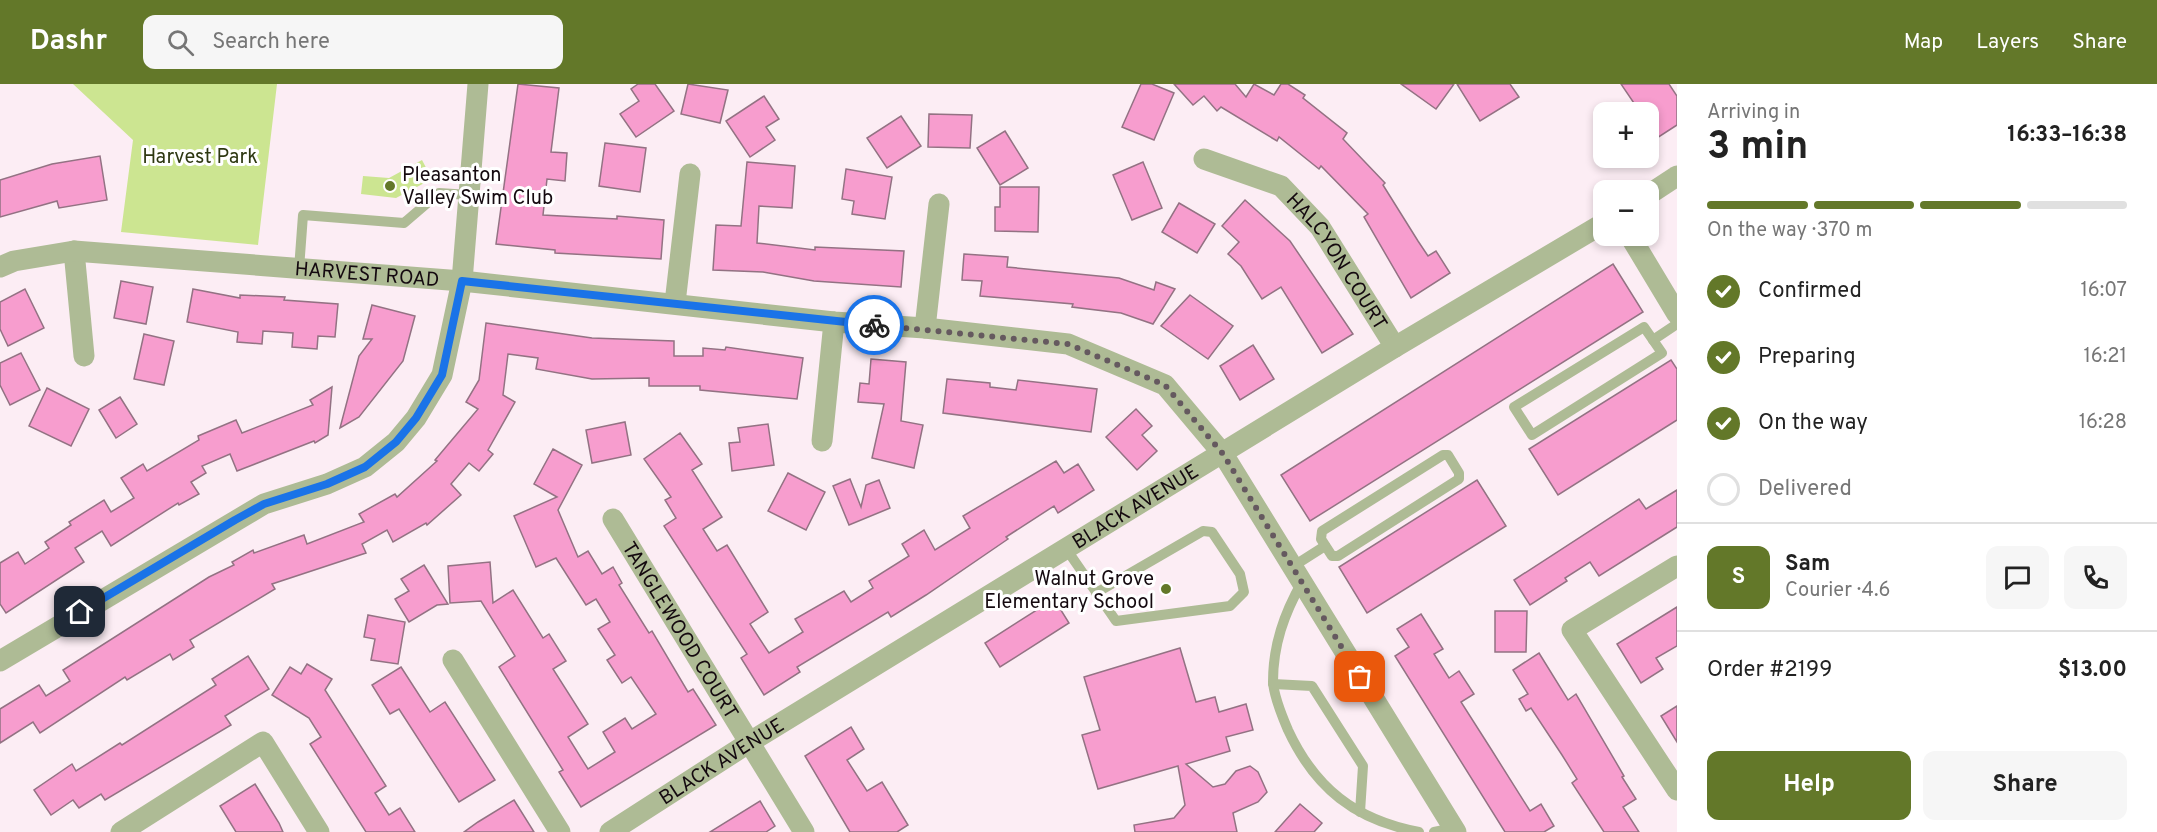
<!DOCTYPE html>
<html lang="en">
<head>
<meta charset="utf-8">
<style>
	body { margin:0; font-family:Overpass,sans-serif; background:#f6f6f6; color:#222; height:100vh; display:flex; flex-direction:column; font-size:22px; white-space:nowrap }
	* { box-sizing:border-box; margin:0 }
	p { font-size:20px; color:#767676 }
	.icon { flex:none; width:33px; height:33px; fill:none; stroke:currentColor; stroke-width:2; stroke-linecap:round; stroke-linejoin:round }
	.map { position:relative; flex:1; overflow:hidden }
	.drawer { display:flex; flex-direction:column; background:#fff; width:480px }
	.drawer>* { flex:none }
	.buttons { position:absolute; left:1593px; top:18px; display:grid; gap:12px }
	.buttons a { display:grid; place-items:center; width:66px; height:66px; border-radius:12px; background:#fff; box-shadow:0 3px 9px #0003; font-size:30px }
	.pin { position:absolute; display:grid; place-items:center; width:51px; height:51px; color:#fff; margin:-26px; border-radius:12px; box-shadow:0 3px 9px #0006 }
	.courier { position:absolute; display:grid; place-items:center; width:60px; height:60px; margin:-30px; border:4px solid #1a73e8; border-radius:50%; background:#fff; color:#222; box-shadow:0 2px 8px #0007 }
	.overview em { font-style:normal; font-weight:700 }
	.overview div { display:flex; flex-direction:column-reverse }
	.overview { display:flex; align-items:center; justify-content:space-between; height:102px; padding:0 30px }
	h1 { font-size:39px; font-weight:700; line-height:45px }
	.bar { display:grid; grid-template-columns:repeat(4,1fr); gap:9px 6px; align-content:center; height:72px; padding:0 30px }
	.bar i { height:8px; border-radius:4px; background:#e0e0e0 }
	.bar .on { background:#637829 }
	.bar p { grid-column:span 4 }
	.line { display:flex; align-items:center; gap:15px; padding:0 30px; border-top:2px solid #e0e0e0 }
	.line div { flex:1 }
	.round { display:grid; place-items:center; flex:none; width:63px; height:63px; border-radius:12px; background:#f6f6f6 }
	ol { padding:0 30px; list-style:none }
	li { display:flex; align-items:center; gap:18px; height:66px }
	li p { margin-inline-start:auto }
	li .icon { padding:6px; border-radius:50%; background:#637829; color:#fff; stroke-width:4 }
	li:last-child { color:#767676 }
	li i { width:33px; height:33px; border:3px solid #e0e0e0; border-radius:50% }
	.cta { display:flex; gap:12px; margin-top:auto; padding:12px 30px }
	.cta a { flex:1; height:69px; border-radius:12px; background:#637829; color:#fff; font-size:24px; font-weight:700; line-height:69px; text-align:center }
	.cta a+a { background:#f6f6f6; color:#222 }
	header { display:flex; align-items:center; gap:36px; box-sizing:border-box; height:84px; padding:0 30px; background:#637829; color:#fff }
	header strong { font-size:28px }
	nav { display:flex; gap:33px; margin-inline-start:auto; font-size:21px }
	.search { width:420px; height:54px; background:#f6f6f6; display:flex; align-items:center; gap:15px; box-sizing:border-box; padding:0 21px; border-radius:12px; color:#767676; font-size:22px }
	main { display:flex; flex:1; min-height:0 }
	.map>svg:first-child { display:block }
	.green { fill:#cce591 }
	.building { fill:#f79dce; stroke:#937283; stroke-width:1.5 }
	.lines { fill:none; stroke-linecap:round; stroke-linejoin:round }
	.service { stroke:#aebb95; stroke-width:10 }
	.minor { stroke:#aebb95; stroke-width:21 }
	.done { stroke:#65595f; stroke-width:6; stroke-dasharray:0 10.8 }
	.route { stroke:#1a73e8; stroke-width:8 }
	.poi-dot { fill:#637829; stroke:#fff; stroke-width:2 }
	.labels { text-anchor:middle; stroke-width:6; stroke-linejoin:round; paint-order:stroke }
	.park-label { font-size:20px; fill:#2e3812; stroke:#fff }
	.poi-label { font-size:20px; fill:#14090f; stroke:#fff; text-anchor:start }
	.street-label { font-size:20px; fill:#14090f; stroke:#fff }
</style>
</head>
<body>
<header>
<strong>Dashr</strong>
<div class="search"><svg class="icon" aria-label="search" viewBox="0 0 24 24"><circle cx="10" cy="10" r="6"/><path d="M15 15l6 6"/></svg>Search here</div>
<nav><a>Map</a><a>Layers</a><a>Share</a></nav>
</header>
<main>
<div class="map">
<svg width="1677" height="748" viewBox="0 0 1677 748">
	<rect width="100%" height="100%" fill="#fcedf4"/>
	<g class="green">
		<polygon points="73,0 277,0 258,161 121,148 133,56"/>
		<polygon points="422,76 432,95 396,114 361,110 363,92 389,94"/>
	</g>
	<g class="building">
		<polygon points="518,0 559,4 551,68 567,69 565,97 547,95 543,131 617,135 617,132 664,136 661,175 555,169 555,166 496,160"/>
		<polygon points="638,0 655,0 674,27 636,53 620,30 639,17 631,5"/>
		<polygon points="688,0 728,6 720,39 681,30"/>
		<polygon points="1141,0 1152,0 1174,9 1154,56 1122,43"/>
		<polygon points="1174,0 1235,0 1246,13 1254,0 1274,11 1281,0 1288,0 1305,11 1303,14 1347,49 1343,55 1385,99 1383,101 1418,157 1428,172 1436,167 1450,189 1411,214 1364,133 1368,130 1321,82 1319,85 1279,53 1277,57 1221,23 1217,27 1204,12 1193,21"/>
		<polygon points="1401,0 1454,0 1436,25"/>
		<polygon points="1457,0 1510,0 1519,13 1480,37"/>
		<polygon points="1621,0 1669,0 1677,12 1677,41 1657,54 1648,41 1648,28 1640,28"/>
		<polygon points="764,12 779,35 766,43 775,56 750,73 726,37"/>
		<polygon points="929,30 972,31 970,64 928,63"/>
		<polygon points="901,32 921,62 887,84 867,54"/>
		<polygon points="1005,47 1028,84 1000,101 977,64"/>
		<polygon points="605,59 646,64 640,108 599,102"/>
		<polygon points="100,72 107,116 59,124 57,117 0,133 0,96 52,80"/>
		<polygon points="747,78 795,82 792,124 759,122 757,159 815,166 815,163 904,167 901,203 814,197 763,188 713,186 716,141 741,142"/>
		<polygon points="1143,78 1162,124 1132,136 1113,91"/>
		<polygon points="846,85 892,93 885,135 852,130 854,117 842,115"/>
		<polygon points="1000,103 1039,103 1038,148 995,147 995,123 1000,123"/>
		<polygon points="1245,116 1290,157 1353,250 1322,269 1281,203 1262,215 1241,182 1228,170 1239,158 1222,142"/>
		<polygon points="1179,119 1215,140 1197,169 1162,148"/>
		<polygon points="964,170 1008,173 1007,183 1119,194 1154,206 1156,198 1175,205 1153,240 1121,229 1072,223 1073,220 980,212 982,197 962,196"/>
		<polygon points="1613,180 1643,228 1310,437 1281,391"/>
		<polygon points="121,197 153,203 146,240 114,234"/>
		<polygon points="25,205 44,244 8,262 0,245 0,218"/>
		<polygon points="193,205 240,214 240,211 285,213 284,216 338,220 335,253 318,252 317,265 292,263 293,249 263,247 262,260 237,258 238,248 187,238"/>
		<polygon points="1190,211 1233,242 1208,275 1161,242"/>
		<polygon points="372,221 415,232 403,277 359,333 340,344 359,272 372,255 363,255"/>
		<polygon points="486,239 592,254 674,257 674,272 703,272 703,264 725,266 726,263 803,274 797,315 700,306 700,302 649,302 649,294 592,295 536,285 538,274 508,270 503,311 515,318 488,366 493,370 479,387 469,379 451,400 461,411 427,441 426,439 393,458 387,446 362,460 366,469 272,500 275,505 190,556 194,563 173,576 170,570 127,596 125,593 40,649 33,638 0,659 0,625 39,601 46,612 70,597 63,586 209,493 234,481 232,478 253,466 254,469 304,451 307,460 364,438 359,430 395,410 397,413 437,377 435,376 478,325 466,318 479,296"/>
		<polygon points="144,250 174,257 164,301 134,295"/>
		<polygon points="1253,261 1274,295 1240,316 1220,282"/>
		<polygon points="21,269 40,306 10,321 0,301 0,279"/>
		<polygon points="871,275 906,278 901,337 923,341 914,384 872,374 884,320 858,318 860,299 869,300"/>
		<polygon points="1671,276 1677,285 1677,336 1558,411 1529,365"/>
		<polygon points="947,295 990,299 990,303 1016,306 1018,296 1097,305 1091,348 943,329"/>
		<polygon points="332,303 328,351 315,359 314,357 237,387 230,370 202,382 206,389 191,398 199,410 179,421 178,419 111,462 102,447 75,464 84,478 6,529 0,520 0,479 18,468 25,480 49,464 45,458 71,441 69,438 104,416 111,428 134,414 121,394 143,380 147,387 199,356 198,352 236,336 242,349 313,321 310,316"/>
		<polygon points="47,304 89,325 71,362 29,342"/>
		<polygon points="120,313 137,340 116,354 99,326"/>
		<polygon points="1136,325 1152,342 1142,351 1157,367 1137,386 1106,353"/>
		<polygon points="625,338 631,371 592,379 586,346"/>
		<polygon points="768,340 774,381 732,387 729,359 740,358 738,344"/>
		<polygon points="680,349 702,380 692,386 722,433 703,445 717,467 727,461 768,528 750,540 769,569 803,548 795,535 844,507 851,518 873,504 869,497 909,472 902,460 924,446 935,466 970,444 963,432 1056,377 1064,389 1078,380 1094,406 1058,429 1054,422 1006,453 1008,455 926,511 891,533 888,528 797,583 800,588 764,611 741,574 747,570 664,442 676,434 665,416 671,413 644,375"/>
		<polygon points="553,365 582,381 558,426 578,473 588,467 602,490 613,483 622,499 619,501 649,549 652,547 688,608 693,605 716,641 581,723 559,688 563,686 499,583 515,572 481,517 450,519 448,482 490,478 493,519 513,506 543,554 549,550 566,577 553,585 588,640 568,653 588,685 615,668 603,648 625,634 632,645 656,630 631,593 622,599 607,576 615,571 598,545 610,538 596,515 586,521 556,474 536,483 514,432 557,413 534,400"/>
		<polygon points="788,389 825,408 806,446 768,427"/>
		<polygon points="850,395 861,423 866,401 879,396 890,424 849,441 833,402"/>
		<polygon points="1477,396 1506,442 1367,529 1339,483"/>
		<polygon points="1677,406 1677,443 1599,492 1590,478 1565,494 1567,497 1530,521 1514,496 1639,415 1646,425"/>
		<polygon points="424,481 448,520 437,521 409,538 395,515 409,507 401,495"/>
		<polygon points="1054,515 1069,539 1000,583 985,559"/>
		<polygon points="1677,523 1677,562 1656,574 1663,585 1641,599 1617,560"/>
		<polygon points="1495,527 1527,527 1526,568 1495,568"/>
		<polygon points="1421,530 1443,565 1434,570 1449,594 1459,587 1474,610 1461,618 1491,665 1530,727 1541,720 1554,742 1544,748 1505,748 1395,572 1409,563 1397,545"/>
		<polygon points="368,531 405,538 398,580 371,576 375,555 364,553"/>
		<polygon points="1180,564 1196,618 1215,613 1219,628 1246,620 1253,646 1226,653 1230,667 1186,680 1213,703 1225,700 1236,687 1250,682 1258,688 1267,708 1258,718 1233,729 1237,748 1135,748 1134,741 1174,734 1185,721 1178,682 1098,705 1082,651 1100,646 1084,593"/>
		<polygon points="1539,569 1568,616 1576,610 1624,692 1622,693 1636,715 1623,723 1639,748 1604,748 1572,699 1577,695 1562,671 1531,624 1526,627 1519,615 1528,610 1513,586"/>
		<polygon points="248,572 269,605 225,632 231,641 105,716 101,710 79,724 73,716 51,731 34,706 72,680 76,687 120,659 122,661 216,601 212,595"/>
		<polygon points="307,580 332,595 325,606 386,702 375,709 389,731 400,724 415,748 366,748 310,660 321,653 309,634 272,611 290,583 301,590"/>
		<polygon points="401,583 430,628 445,618 495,696 459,718 399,625 390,630 372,601"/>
		<polygon points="1677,622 1677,658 1661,632"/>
		<polygon points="851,643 864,665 847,676 867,707 882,698 908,741 897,748 850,748 805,672"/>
		<polygon points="255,700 279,739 283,748 236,748 220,722"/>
		<polygon points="514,716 534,748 464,748 478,738"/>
		<polygon points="760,717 775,742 766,748 710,748"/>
		<polygon points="1300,720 1322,739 1314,748 1275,748"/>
	</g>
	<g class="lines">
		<g class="service">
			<polyline points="299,185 303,131 404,139 439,109 469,111"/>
			<polygon points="1644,243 1662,269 1532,351 1514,323"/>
			<polyline points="1653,256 1677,240"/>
			<polygon points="1443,371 1448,371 1459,389 1459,395 1338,472 1332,472 1321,455 1322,447"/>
			<polyline points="1067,466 1116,537 1230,522 1244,508 1240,490 1212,448 1203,447 1096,509"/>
			<polyline points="1292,483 1325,462"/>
			<path d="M 1302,498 C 1284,530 1273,561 1273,598 C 1274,613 1282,632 1288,646 C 1315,704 1355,736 1419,748"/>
			<polyline points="1273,600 1312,602 1363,682 1360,728"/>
			<polyline points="1434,748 1454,744"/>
		</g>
		<g class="minor">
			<path id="s1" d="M 1204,75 L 1281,102 L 1320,143 L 1395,263"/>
			<polyline points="1648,111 1677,92"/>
			<polyline points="1630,152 1677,230"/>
			<polyline points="74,167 84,272"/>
			<path id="s2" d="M 0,183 L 14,177 L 74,167 L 462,197 L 834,238 L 925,244 L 1068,260 L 1165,301 L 1223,370 L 1456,748"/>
			<polyline points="675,219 690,90"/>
			<polyline points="925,244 939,120"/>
			<polyline points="822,357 834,238"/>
			<path id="s3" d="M 613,435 L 804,748"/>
			<polyline points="1677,482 1572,546 1677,706"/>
			<polyline points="453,576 560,748"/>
			<polyline points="0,577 264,420 327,400 365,383 396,358 416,334 442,291 462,197 478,0"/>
			<polyline points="121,748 263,658 319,748"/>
			<path id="s4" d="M 610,748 L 750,658 L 1395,263 L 1604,139"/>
		</g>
	</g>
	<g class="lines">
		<polyline class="done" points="874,241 1068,260 1165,301 1223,370 1360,593"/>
		<polyline class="route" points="80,528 235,436 264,420 327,400 365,383 396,358 416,334 442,291 462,197 874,241"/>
	</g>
	<g class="poi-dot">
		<circle cx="390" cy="102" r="6"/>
		<circle cx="1166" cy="505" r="6"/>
	</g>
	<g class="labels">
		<g class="park-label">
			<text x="200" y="79">Harvest Park</text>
		</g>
		<g class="poi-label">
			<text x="402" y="97">Pleasanton<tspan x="402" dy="23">Valley Swim Club</tspan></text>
			<text x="1154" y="501" text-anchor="end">Walnut Grove<tspan x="1154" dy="23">Elementary School</tspan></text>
		</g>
		<g class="street-label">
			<text dy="7" stroke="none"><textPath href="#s1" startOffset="176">HALCYON COURT</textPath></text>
			<text dy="7" stroke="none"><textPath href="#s2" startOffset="370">HARVEST ROAD</textPath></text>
			<text dy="7" stroke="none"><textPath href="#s4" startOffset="618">BLACK AVENUE</textPath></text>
			<text dy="7" stroke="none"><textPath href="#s3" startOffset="130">TANGLEWOOD COURT</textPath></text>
			<text dy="7" stroke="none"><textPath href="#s4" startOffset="132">BLACK AVENUE</textPath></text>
		</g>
	</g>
</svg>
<div class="buttons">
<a>+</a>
<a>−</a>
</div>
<div class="pin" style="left:1360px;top:593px;background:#ea580c"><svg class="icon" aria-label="bag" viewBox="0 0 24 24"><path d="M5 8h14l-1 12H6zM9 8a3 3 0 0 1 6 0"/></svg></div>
<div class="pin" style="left:80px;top:528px;background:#1f2937"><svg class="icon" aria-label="home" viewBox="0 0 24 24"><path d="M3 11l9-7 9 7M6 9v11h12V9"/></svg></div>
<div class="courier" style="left:874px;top:241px"><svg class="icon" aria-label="bike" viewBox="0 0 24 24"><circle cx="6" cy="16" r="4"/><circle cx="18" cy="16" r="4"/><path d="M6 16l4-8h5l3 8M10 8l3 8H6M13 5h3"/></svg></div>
</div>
<section class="drawer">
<div class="overview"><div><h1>3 min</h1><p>Arriving in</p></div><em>16:33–16:38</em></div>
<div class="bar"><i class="on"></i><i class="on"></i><i class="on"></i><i></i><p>On the way · 370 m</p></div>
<ol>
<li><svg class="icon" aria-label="check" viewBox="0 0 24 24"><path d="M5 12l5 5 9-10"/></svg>Confirmed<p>16:07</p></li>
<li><svg class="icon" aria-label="check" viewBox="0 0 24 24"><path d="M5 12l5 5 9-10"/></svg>Preparing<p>16:21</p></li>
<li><svg class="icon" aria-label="check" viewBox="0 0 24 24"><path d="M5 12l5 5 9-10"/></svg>On the way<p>16:28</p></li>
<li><i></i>Delivered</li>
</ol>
<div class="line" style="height:108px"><b class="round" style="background:#637829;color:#fff">S</b><div><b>Sam</b><p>Courier · 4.6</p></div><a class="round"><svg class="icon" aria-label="chat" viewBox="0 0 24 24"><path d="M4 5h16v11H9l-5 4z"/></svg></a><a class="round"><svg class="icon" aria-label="phone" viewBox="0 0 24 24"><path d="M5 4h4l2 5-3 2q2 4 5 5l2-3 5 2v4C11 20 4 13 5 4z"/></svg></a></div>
<div class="line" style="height:78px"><div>Order #2199</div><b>$13.00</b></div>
<div class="cta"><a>Help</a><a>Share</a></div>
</section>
</main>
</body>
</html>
